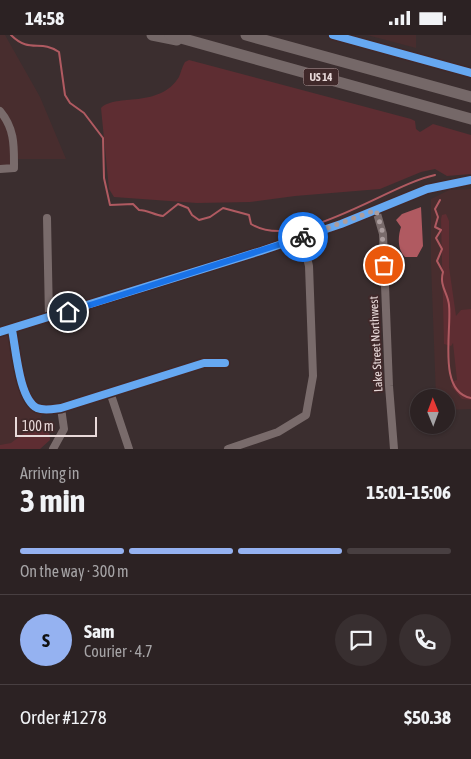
<!DOCTYPE html>
<html lang="en">
<head>
<meta charset="utf-8">
<style>
	body { margin:0; font-family:"Asap Condensed",sans-serif; background:#382f30; color:#f1f3f6; height:100vh; display:flex; flex-direction:column; font-size:19px; white-space:nowrap }
	* { box-sizing:border-box; margin:0 }
	p { font-size:16px; color:#a6a4a6 }
	.icon { flex:none; width:28px; height:28px; fill:none; stroke:currentColor; stroke-width:2; stroke-linecap:round; stroke-linejoin:round }
	.map { position:relative; height:414px; overflow:hidden }
	.panel { display:flex; flex-direction:column; background:#2c2223; flex:1 }
	.panel>* { flex:none }
	.needle { width:32px; rotate:359deg }
	.tools { position:absolute; left:410px; top:354px; display:grid; gap:10px }
	.tools a { display:grid; place-items:center; width:45px; height:45px; border-radius:50%; background:#2c2223; box-shadow:0 1px 4px #0004,0 0 0 1px #483f41; font-size:25px }
	.scale { position:absolute; left:15px; bottom:12px; width:82px; box-sizing:border-box; padding-left:5px; border:2px solid #e8d9d9; border-top:0; font-size:14px; line-height:18px; white-space:nowrap; color:#e8d9d9; -webkit-text-stroke:4px #40292a; paint-order:stroke }
	.pin { position:absolute; display:grid; place-items:center; width:42px; height:42px; color:#fff; margin:-21px; border:2px solid #fff; border-radius:50%; box-shadow:0 1px 5px #0007 }
	.courier { position:absolute; display:grid; place-items:center; width:50px; height:50px; margin:-25px; border:4px solid #1a73e8; border-radius:50%; background:#fff; color:#222; box-shadow:0 1px 6px #0007 }
	.head em { font-style:normal; font-weight:700 }
	.head div { display:flex; flex-direction:column-reverse }
	.head { display:flex; align-items:center; justify-content:space-between; height:85px; padding:0 20px }
	h1 { font-size:32px; font-weight:700; line-height:38px }
	.bar { display:grid; grid-template-columns:repeat(4,1fr); gap:8px 5px; align-content:center; height:60px; padding:0 20px }
	.bar i { height:6px; border-radius:4px; background:#483f41 }
	.bar .active { background:#95b2f1 }
	.bar p { grid-column:span 4 }
	.line { display:flex; align-items:center; gap:12px; padding:0 20px; border-top:1px solid #483f41 }
	.line div { flex:1 }
	.round { display:grid; place-items:center; flex:none; width:52px; height:52px; border-radius:26px; background:#382f30 }
	.status { display:flex; justify-content:space-between; align-items:center; height:35px; padding:0 25px; background:#2c2223; direction:ltr }
	.status svg { height:14px; fill:currentColor }
	.map>svg:first-child { display:block }
	.built { fill:#482d2e }
	.green { fill:#5e2d32 }
	.water { fill:#b05a61 }
	.lines { fill:none; stroke-linecap:round; stroke-linejoin:round }
	.stream { stroke:#b05a61; stroke-width:2 }
	.minor { stroke:#796b6b; stroke-width:8 }
	.highway { stroke:#756868; stroke-width:11 }
	.cycleway-casing { stroke:#40292a; stroke-width:11 }
	.cycleway { stroke:#66a8f1; stroke-width:8 }
	.done { stroke:#ab9d9e; stroke-width:5; stroke-dasharray:0 9 }
	.route { stroke:#1a73e8; stroke-width:6 }
	.labels { text-anchor:middle; stroke-width:4; stroke-linejoin:round; paint-order:stroke }
	.shield { fill:#40292a; stroke:#b6a4a4; stroke-width:1 }
	.shield-label { font-size:11px; font-weight:bold; fill:#e8d9d9 }
	.street-label { font-size:12px; fill:#e8d9d9; stroke:#40292a }
</style>
</head>
<body>
<div class="status"><b>14:58</b><svg viewBox="0 0 49 12"><path d="M0 12V9h3v3zM5 12V6h3v6zM10 12V3h3v9zM15 12V0h3v12zM26 1h20v11H26zM47 4h2v5h-2z"/></svg></div>
<div class="map">
<svg width="471" height="414" viewBox="0 0 471 414">
	<rect width="100%" height="100%" fill="#3b2e2f"/>
	<g class="built">
		<polygon points="0,0 5,0 40,62 66,124 14,124 14,133 0,134"/>
		<polygon points="367,0 416,0 416,13"/>
		<polygon points="471,154 471,374 446,375 446,362 436,362 431,229 431,164 449,155"/>
		<polygon points="12,295 25,359 44,375 34,401 0,414 0,297"/>
	</g>
	<g class="green">
		<path d="M 189,25 L 411,84 L 415,86 L 416,94 L 420,97 L 433,89 L 471,100 L 471,139 L 447,141 L 435,134 L 421,137 L 380,154 L 295,161 L 250,167 L 197,168 L 114,162 L 109,154 L 101,73 C 116,58 159,74 179,42 C 181,37 182,32 185,27 Z"/>
		<polygon points="446,179 449,186 449,232 456,281 461,275 471,274 471,365 462,364 451,351 454,346 457,345 453,308 451,311 444,309 441,184 442,180"/>
		<polygon points="44,392 49,393 50,405 40,414 0,414 0,410 11,408 24,398"/>
	</g>
	<path class="water" d="M 421,172 L 423,211 L 417,222 L 405,222 C 397,214 398,201 401,192 L 396,185 L 402,179 Z"/>
	<g class="lines">
		<g class="stream">
			<path d="M 11,0 C 30,19 40,4 59,17 L 65,60 L 70,68 L 84,78 L 103,103 L 104,143 L 110,170 L 133,169 L 139,175 C 148,175 154,180 163,181 L 178,169 L 188,173 L 192,180 L 199,185 L 210,182 L 223,173 L 249,180 L 251,189 C 298,218 387,150 435,140"/>
			<path d="M 440,165 L 435,174 L 438,182 L 435,192 L 441,195 L 436,203 L 442,214 L 437,226 L 443,237 C 439,251 448,258 449,270 C 452,295 437,357 471,363"/>
		</g>
		<g class="minor">
			<polyline points="333,0 471,38"/>
			<path d="M 0,76 C 15,94 14,111 14,133 L 0,134"/>
			<polyline points="376,175 383,199 389,351 394,414"/>
			<polyline points="47,183 49,283"/>
			<path d="M 12,295 C 16,314 19,364 37,373 C 44,376 53,374 61,373 L 204,328 L 225,328"/>
			<polyline points="0,297 261,216 341,189 427,154 471,145"/>
			<polyline points="110,357 129,414"/>
			<polyline points="53,414 64,394 61,373"/>
			<polyline points="228,414 278,397 306,380 313,341 309,231 302,202"/>
		</g>
		<g class="highway">
			<polyline points="152,0 177,5"/>
			<polyline points="170,0 471,84"/>
			<polyline points="246,0 471,62"/>
		</g>
		<defs>
			<g id="cycleway">
				<polyline points="333,0 471,38"/>
				<path d="M 12,295 C 16,314 19,364 37,373 C 44,376 53,374 61,373 L 204,328 L 225,328"/>
				<polyline points="0,297 261,216 341,189 427,154 471,145"/>
			</g>
		</defs>
		<use href="#cycleway" class="cycleway-casing"/>
		<use href="#cycleway" class="cycleway"/>
	</g>
	<g class="lines">
		<polyline class="done" points="303,202 376,175 382,195 384,230"/>
		<polyline class="route" points="68,277 303,202"/>
	</g>
	<g class="labels">
		<rect class="shield" x="303.5" y="33.5" width="35" height="17" rx="4"/>
		<g class="shield-label">
			<text x="321" y="46">US 14</text>
		</g>
		<g class="street-label">
			<text transform="translate(376 309) rotate(-93)" y="4">Lake Street Northwest</text>
		</g>
	</g>
</svg>
<div class="tools">
<a><svg class="needle" viewBox="-14 -14 28 28"><path d="M0-13l5 13h-10z" fill="#e53935"/><path d="M0 13l5-13h-10z" fill="#a6a4a6"/></svg></a>
</div>
<div class="scale">100 m</div>
<div class="pin" style="left:384px;top:230px;background:#ea580c"><svg class="icon" aria-label="bag" viewBox="0 0 24 24"><path d="M5 8h14l-1 12H6zM9 8a3 3 0 0 1 6 0"/></svg></div>
<div class="pin" style="left:68px;top:277px;background:#1f2937"><svg class="icon" aria-label="home" viewBox="0 0 24 24"><path d="M3 11l9-7 9 7M6 9v11h12V9"/></svg></div>
<div class="courier" style="left:303px;top:202px"><svg class="icon" aria-label="bike" viewBox="0 0 24 24"><circle cx="6" cy="16" r="4"/><circle cx="18" cy="16" r="4"/><path d="M6 16l4-8h5l3 8M10 8l3 8H6M13 5h3"/></svg></div>
</div>
<section class="panel">
<div class="head"><div><h1>3 min</h1><p>Arriving in</p></div><em>15:01–15:06</em></div>
<div class="bar"><i class="active"></i><i class="active"></i><i class="active"></i><i></i><p>On the way · 300 m</p></div>
<div class="line" style="height:90px"><b class="round" style="background:#95b2f1;color:#111">S</b><div><b>Sam</b><p>Courier · 4.7</p></div><a class="round"><svg class="icon" aria-label="chat" viewBox="0 0 24 24"><path d="M4 5h16v11H9l-5 4z"/></svg></a><a class="round"><svg class="icon" aria-label="phone" viewBox="0 0 24 24"><path d="M5 4h4l2 5-3 2q2 4 5 5l2-3 5 2v4C11 20 4 13 5 4z"/></svg></a></div>
<div class="line" style="height:65px"><div>Order #1278</div><b>$50.38</b></div>
</section>
</body>
</html>
